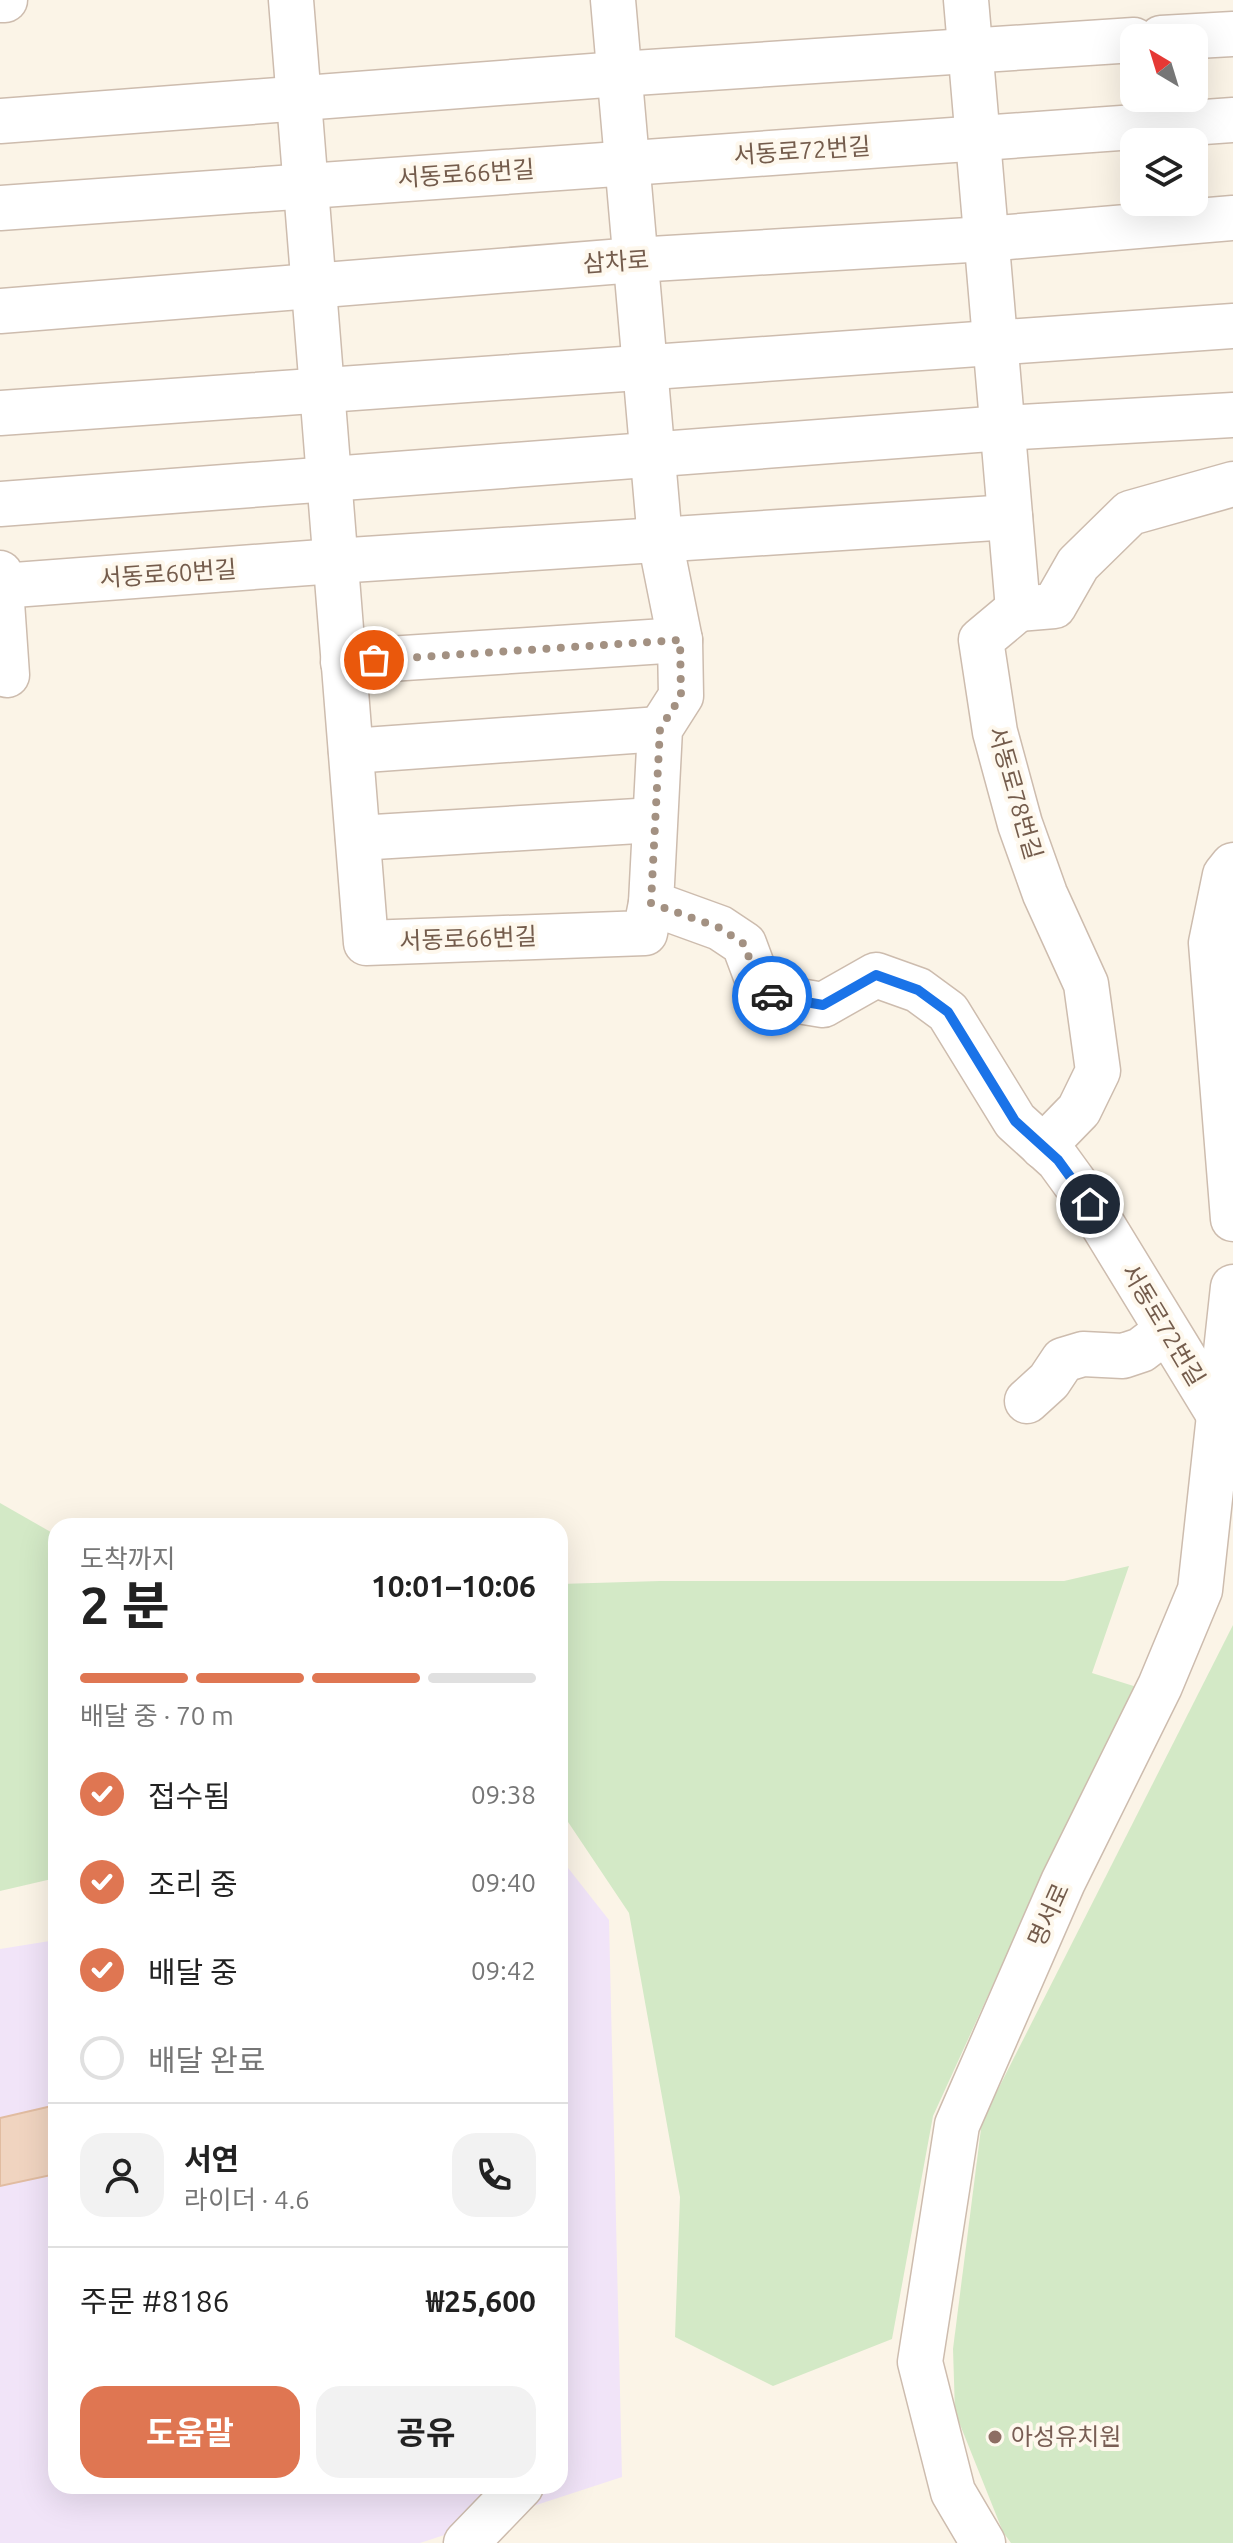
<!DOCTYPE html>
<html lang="ko">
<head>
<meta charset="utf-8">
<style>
	body { margin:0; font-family:Ubuntu,"Noto Sans KR",sans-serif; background:#f2f2f2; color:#222; height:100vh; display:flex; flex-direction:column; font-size:30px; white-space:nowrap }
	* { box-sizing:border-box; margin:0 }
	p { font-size:26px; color:#767676 }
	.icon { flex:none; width:44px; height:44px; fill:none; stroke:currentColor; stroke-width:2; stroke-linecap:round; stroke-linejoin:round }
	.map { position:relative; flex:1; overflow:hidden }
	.panel { position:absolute; left:48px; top:1518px; width:520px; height:976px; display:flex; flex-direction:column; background:#fff; border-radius:24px; box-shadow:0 8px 32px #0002 }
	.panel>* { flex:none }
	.needle { width:52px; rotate:322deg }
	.tools { position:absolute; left:1120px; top:24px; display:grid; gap:16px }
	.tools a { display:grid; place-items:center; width:88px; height:88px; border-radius:16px; background:#fff; box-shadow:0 8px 32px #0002; font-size:40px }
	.pin { position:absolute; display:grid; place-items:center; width:68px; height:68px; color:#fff; margin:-34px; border:4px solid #fff; border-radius:50%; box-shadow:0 2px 8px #0007 }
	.courier { position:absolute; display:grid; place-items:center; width:80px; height:80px; margin:-40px; border:6px solid #1a73e8; border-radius:50%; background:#fff; color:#222; box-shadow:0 2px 10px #0007 }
	.overview em { font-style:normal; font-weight:700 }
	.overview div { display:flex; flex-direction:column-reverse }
	.overview { display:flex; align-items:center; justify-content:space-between; height:136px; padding:0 32px }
	h1 { font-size:52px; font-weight:700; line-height:60px }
	.bar { display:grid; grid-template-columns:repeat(4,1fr); gap:12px 8px; align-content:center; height:96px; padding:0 32px }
	.bar i { height:10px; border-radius:6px; background:#e0e0e0 }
	.bar .selected { background:#df7652 }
	.bar p { grid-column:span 4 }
	.line { display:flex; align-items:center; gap:20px; padding:0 32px; border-top:2px solid #e0e0e0 }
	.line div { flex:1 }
	.round { display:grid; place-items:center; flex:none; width:84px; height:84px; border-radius:24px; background:#f2f2f2 }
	ol { padding:0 32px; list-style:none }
	li { display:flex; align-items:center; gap:24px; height:88px }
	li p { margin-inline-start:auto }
	li .icon { padding:8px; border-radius:50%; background:#df7652; color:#fff; stroke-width:4 }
	li:last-child { color:#767676 }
	li i { width:44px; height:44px; border:4px solid #e0e0e0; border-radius:50% }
	.primary-button { display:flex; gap:16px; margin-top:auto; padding:16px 32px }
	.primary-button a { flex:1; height:92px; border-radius:24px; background:#df7652; color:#fff; font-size:32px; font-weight:700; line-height:92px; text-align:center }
	.primary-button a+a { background:#f2f2f2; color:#222 }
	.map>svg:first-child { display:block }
	.education { fill:#f1e4f8 }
	.green { fill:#d3e9c6 }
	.building { fill:#f0d4c0; stroke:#e1bca1; stroke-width:2 }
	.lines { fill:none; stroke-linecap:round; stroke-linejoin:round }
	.minor-casing { stroke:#cdbcae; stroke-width:47 }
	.minor { stroke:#fff; stroke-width:44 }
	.done { stroke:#a39182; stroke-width:8; stroke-dasharray:0 14.4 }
	.route { stroke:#1a73e8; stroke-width:10 }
	.education-dot { fill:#8d6e63; stroke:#fef8ed; stroke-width:3 }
	.labels { text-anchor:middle; stroke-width:8; stroke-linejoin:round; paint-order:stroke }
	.street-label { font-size:24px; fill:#745c4c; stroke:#fef8ed }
	.education-label { font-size:24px; fill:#785e54; stroke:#fef8ed; text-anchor:start }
</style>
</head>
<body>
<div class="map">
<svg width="1233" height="2543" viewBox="0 0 1233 2543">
	<rect width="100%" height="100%" fill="#fbf4e7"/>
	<polygon class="education" points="561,1859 609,1920 622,2477 420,2543 0,2543 0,1949 56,1940 56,2486 560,2486"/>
	<g class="green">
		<polygon points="0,1503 56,1535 56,1878 0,1891"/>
		<polygon points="1129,1566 1092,1673 1140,1688 1017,1932 933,2116 892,2339 773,2386 675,2337 680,2197 629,1913 560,1810 560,1584 660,1581 1064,1581"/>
		<polygon points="1233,1625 1233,2543 1011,2543 1003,2532 955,2412 953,2349 982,2121"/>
	</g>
	<polygon class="building" points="56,2105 56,2174 0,2186 0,2118"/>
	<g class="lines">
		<defs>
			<g id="minor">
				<polyline points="0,0 5,0"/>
				<polyline points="291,0 366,943 645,933 651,903"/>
				<polyline points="613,0 660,540 680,640 681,696 660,729 651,903 720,928 744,944 763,995 823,1005 876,975 918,990 948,1012 1015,1121 1058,1160 1090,1204 1219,1415"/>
				<polyline points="966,0 1018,609"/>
				<polyline points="1161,38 1233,34"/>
				<polyline points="0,121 619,74 1134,40"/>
				<polyline points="0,208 1233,120"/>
				<polyline points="0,311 635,260 986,239 1233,218"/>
				<polyline points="0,413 1233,326"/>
				<polyline points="0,504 1003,428 1233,415"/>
				<polyline points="0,573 7,675"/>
				<polyline points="0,586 335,561 1010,517"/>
				<polyline points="1018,609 981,640 995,732 1020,824 1045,894 1086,984 1098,1071 1079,1110 1043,1147"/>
				<polyline points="1018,609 1054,606 1078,564 1130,513 1233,484"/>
				<polyline points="343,662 680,640"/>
				<polyline points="351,751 660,729"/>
				<polyline points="358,838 654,820"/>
				<polyline points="1233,865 1225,875 1211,943 1233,1219"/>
				<polyline points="1027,1401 1049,1381 1063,1360 1083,1354 1123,1356 1141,1350 1166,1331"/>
				<polyline points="466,2543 521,2486"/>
				<polyline points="983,2543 953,2492 920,2362 957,2125 1063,1882 1160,1686 1200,1590 1233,1287"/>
			</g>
		</defs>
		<use href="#minor" class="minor-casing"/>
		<use href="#minor" class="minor"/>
	</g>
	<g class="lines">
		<polyline class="done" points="374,660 680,640 681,696 660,729 651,903 720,928 744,944 763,995 772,996"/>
		<polyline class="route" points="772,996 823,1005 876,975 918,990 948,1012 1015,1121 1058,1160 1090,1204"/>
	</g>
	<circle class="education-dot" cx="995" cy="2437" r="8"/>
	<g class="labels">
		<g class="street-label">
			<text transform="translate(802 151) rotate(-4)" y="8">서동로72번길</text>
			<text transform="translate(466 174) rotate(-4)" y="8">서동로66번길</text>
			<text transform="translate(616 262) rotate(-4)" y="8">삼차로</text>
			<text transform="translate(168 574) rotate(-4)" y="8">서동로60번길</text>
			<text transform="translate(1015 793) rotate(74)" y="8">서동로78번길</text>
			<text transform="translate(468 939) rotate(-2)" y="8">서동로66번길</text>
			<text transform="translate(1163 1325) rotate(59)" y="8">서동로72번길</text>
			<text transform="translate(1049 1915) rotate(-66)" y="8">명서로</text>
		</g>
		<g class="education-label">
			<text x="1011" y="2445">아성유치원</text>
		</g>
	</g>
</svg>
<div class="tools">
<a><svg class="needle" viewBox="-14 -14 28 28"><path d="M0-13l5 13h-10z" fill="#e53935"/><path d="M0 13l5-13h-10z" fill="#767676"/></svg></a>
<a><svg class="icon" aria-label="layers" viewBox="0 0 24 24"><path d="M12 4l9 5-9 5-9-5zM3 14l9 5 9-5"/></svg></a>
</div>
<div class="pin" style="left:374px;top:660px;background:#ea580c"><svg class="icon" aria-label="bag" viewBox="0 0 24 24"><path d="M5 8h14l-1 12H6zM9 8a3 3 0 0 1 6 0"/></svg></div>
<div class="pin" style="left:1090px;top:1204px;background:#1f2937"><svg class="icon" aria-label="home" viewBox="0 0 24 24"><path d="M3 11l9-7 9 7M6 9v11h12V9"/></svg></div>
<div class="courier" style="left:772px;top:996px"><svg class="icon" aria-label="car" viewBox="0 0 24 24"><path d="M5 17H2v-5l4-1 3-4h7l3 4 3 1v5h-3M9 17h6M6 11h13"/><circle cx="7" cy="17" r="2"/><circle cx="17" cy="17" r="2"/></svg></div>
<section class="panel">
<div class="overview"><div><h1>2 분</h1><p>도착까지</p></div><em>10:01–10:06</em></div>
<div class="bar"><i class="selected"></i><i class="selected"></i><i class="selected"></i><i></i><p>배달 중 · 70 m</p></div>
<ol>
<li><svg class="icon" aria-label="check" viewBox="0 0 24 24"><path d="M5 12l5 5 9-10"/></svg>접수됨<p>09:38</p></li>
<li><svg class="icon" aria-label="check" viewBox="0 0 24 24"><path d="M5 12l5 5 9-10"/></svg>조리 중<p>09:40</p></li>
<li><svg class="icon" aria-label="check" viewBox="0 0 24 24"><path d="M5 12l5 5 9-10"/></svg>배달 중<p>09:42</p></li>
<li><i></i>배달 완료</li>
</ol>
<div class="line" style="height:144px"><a class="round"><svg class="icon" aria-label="person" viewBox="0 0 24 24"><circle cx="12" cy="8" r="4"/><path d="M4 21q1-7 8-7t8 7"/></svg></a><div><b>서연</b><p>라이더 · 4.6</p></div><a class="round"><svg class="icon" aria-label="phone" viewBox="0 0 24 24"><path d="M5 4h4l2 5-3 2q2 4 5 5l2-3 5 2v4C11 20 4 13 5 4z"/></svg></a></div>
<div class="line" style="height:104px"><div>주문 #8186</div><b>₩25,600</b></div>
<div class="primary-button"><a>도움말</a><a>공유</a></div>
</section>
</div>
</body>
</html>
